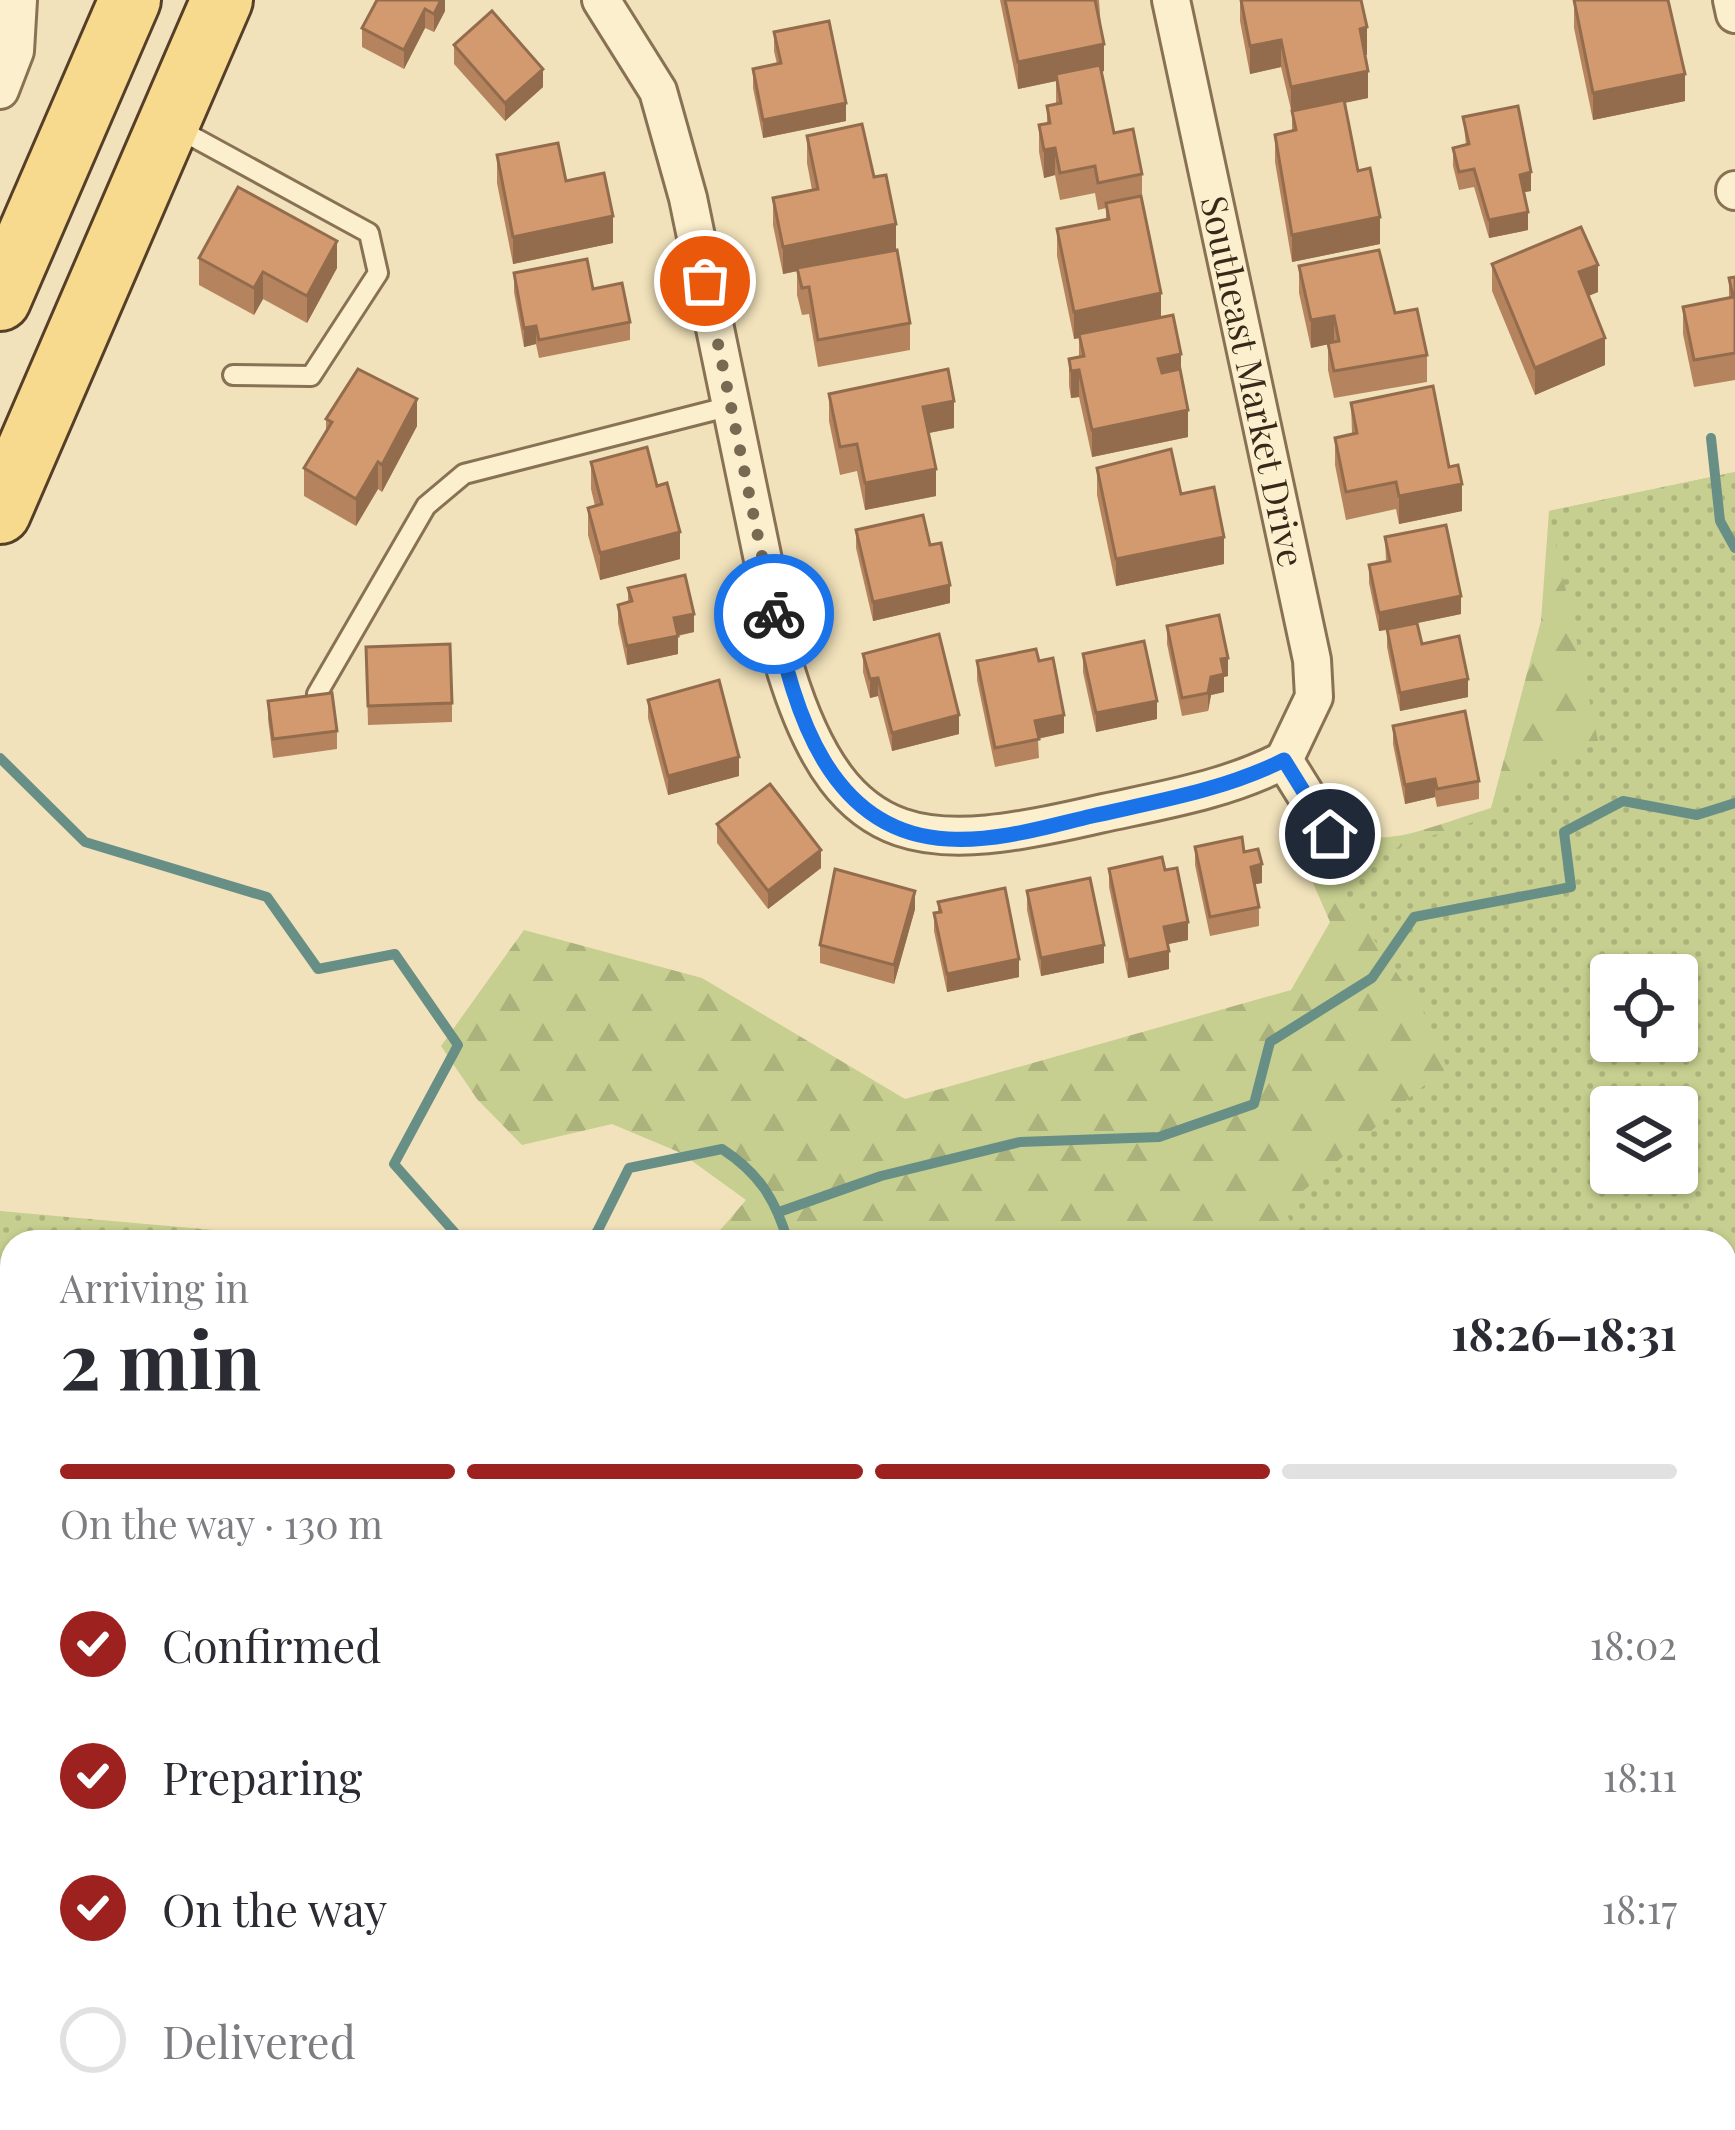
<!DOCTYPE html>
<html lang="en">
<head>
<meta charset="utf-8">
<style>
	body { margin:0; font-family:"Playfair Display",serif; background:#f7f7f7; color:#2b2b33; height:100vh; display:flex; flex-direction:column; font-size:45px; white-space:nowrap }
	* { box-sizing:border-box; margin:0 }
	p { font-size:39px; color:#7c7c81 }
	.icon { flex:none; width:66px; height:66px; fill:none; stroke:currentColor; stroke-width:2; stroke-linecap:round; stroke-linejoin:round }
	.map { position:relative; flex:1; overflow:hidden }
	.drawer { position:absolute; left:0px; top:1230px; width:1737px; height:900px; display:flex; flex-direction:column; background:#fff; border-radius:36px 36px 0 0; box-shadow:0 3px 9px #0004 }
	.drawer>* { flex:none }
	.fabs { position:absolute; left:1590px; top:954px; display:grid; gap:24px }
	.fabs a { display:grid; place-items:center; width:108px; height:108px; border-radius:12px; background:#fff; box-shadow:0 3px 9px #0004; font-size:60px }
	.pin { position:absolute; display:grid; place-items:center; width:102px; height:102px; color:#fff; margin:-51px; border:6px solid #fff; border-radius:50%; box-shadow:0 3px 12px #0007 }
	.courier { position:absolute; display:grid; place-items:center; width:120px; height:120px; margin:-60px; border:9px solid #1a73e8; border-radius:50%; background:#fff; color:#222; box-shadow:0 3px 15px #0007 }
	.summary em { font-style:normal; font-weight:700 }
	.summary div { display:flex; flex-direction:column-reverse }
	.summary { display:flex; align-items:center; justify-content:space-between; height:204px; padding:0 60px }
	h1 { font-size:78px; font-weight:700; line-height:90px }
	.bar { display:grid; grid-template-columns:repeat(4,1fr); gap:18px 12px; align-content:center; height:144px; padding:0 60px }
	.bar i { height:15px; border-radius:9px; background:#e1e1e2 }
	.bar .active { background:#9c211f }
	.bar p { grid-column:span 4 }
	ol { padding:0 60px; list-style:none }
	li { display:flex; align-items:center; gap:36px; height:132px }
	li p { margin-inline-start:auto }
	li .icon { padding:12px; border-radius:50%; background:#9c211f; color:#fff; stroke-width:4 }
	li:last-child { color:#7c7c81 }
	li i { width:66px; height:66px; border:6px solid #e1e1e2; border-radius:50% }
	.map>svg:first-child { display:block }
	.forest { fill:url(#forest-firs); fill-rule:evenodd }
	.park { fill:url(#park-dots); fill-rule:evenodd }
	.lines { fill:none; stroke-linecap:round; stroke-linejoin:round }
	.stream { stroke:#678f86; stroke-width:10 }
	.service-casing { stroke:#897154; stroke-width:24 }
	.minor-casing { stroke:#897154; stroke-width:42 }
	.primary-casing { stroke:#563f29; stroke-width:66 }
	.service { stroke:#fbefce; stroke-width:18 }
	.minor { stroke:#fbefce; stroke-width:36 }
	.primary { stroke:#f8da8e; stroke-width:60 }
	.wall { fill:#b5845f }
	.shaded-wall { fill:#936c4d }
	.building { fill:#d29a6e; stroke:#936c4d; stroke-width:3 }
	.done { stroke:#786a52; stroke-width:12; stroke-dasharray:0 21.6 }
	.route { stroke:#1a73e8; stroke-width:15 }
	.labels { text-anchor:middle; stroke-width:9; stroke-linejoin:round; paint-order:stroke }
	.street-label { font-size:36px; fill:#37291a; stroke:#f8eccb }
</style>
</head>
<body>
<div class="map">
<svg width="1735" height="2130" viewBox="0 0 1735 2130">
	<defs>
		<pattern id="forest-firs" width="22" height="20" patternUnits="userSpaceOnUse" patternTransform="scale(3)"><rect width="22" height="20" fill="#c6cf8f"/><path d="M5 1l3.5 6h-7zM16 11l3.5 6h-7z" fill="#abb27b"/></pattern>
		<pattern id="park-dots" width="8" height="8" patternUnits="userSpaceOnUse" patternTransform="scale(3)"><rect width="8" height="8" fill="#c6cf8f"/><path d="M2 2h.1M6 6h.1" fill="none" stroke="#abb27b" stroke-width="1.8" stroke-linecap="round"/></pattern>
	</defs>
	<rect width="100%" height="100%" fill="#f1e2bb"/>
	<path class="forest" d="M 1735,472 L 1735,2130 L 467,2130 L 469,2118 L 1725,2118 L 1725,1242 L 710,1242 L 746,1200 L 681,1153 L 612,1124 L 522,1145 L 477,1099 L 441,1046 L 524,930 L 702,978 L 905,1099 L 1291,990 L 1330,922 L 1310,876 C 1346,823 1356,845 1408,834 C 1436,827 1464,816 1491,808 L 1541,621 L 1549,511 ZM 1611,975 L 1677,975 L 1677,1041 L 1611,1041 ZM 1611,1107 L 1677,1107 L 1677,1173 L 1611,1173 Z"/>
	<g class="park">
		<path d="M 1735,472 L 1735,2130 L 703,2130 L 706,2118 L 1725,2118 L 1725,1242 L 1301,1242 L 1283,1207 C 1340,1163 1388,1111 1447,1068 L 1426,1016 L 1341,891 L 1334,894 L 1307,856 L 1364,817 L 1387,851 L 1491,816 L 1545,761 L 1598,741 L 1549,511 ZM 1611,975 L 1677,975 L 1677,1041 L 1611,1041 ZM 1611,1107 L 1677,1107 L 1677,1173 L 1611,1173 Z"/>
		<polygon points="0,1211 347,1242 12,1242 12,1475 0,1474"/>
	</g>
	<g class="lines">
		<g class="stream">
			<polyline points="1711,438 1720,521 1735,548"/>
			<polyline points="0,758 85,842 267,897 318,969 395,954 458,1045 394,1164 463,1242"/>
			<polyline points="779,1212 881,1176 1020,1142 1159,1137 1254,1104 1270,1042 1372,978 1414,917 1571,887 1564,832 1623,801 1697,815 1735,803"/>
			<path d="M 585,1242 L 597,1232 L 629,1168 L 722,1149 C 759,1173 776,1200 788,1242"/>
			<polyline points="686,2130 690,2118"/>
		</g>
		<defs>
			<g id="service">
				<polyline points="173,126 369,233 378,273 311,376 233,375"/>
				<polyline points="317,694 426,506 464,474 731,406"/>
			</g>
			<g id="minor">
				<path d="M 601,0 L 658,91 L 688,198 L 786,671 C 844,858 930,853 1099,814 C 1163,800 1226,790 1284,760"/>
				<path id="s1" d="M 1171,0 L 1312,660 L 1314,697 L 1284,760"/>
				<polyline points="1732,0 1735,14"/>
				<polyline points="0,90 15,51 18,0"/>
				<polyline points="1735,191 1735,190"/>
				<polyline points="1284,760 1330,834"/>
			</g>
			<g id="primary">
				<polyline points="0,300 130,0"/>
				<polyline points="0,513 222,0"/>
			</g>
		</defs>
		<use href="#service" class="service-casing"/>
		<use href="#minor" class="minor-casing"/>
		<use href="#primary" class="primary-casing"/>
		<use href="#service" class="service"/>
		<use href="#minor" class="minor"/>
		<use href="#primary" class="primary"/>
	</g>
	<g class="wall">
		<polygon points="445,0 445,11 434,32 425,28 404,69 362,47 362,28"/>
		<polygon points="1000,0 1099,0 1104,71 1102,72 1114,133 1142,174 1142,201 1161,318 1181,375 1188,437 1092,457 1079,397 1071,398 1069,386 1069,359 1079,357 1079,338 1074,339 1057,256 1057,229 1106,219 1106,208 1098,210 1095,193 1060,200 1055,175 1044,178 1039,152 1039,125 1047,124 1047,106 1056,104 1056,81 1018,89"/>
		<polygon points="1240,0 1361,0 1367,55 1365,55 1368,98 1344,103 1358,171 1380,244 1292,262 1275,162 1275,135 1292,131 1292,114 1281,67 1250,74 1240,21"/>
		<polygon points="1574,0 1685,101 1593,120 1574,28"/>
		<polygon points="774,32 846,121 763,138 753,88 753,69 777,64 774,51"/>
		<polygon points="454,45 543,87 505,121 454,64"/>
		<polygon points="1463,117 1531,191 1524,192 1528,230 1489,238 1474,187 1459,190 1453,166 1453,148 1466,145"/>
		<polygon points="807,136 874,177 896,250 910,323 910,350 818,367 809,314 802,315 797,295 797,271 783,274 773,225 773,198 812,190 807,163"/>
		<polygon points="497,155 566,181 613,243 513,264 497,183"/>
		<polygon points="199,258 337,268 307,323 263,299 254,315 199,285"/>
		<polygon points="1492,264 1598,292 1588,296 1605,365 1535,395 1492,291"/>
		<polygon points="1299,266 1395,313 1427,355 1427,382 1334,398 1328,370 1328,344 1311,348 1299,293"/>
		<polygon points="514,273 593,289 630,322 630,340 539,358 536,344 524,347 514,292"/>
		<polygon points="1735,277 1735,380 1694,387 1683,334 1683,307 1729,297 1729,278"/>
		<polygon points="829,394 954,428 929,433 936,496 865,510 857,471 840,475 829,421"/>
		<polygon points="1351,403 1449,467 1462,511 1399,524 1396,509 1346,520 1335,465 1335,438 1352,434"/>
		<polygon points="326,419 417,426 382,492 378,489 356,526 304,496 304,468 326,432"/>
		<polygon points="591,462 680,559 600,580 588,535 588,508 595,506 591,489"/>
		<polygon points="1097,468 1181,494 1224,564 1116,586 1097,495"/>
		<polygon points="856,530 930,545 950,603 873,621 856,548"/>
		<polygon points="1385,537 1461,614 1417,623 1422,644 1468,697 1400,711 1387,647 1387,630 1379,631 1369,583 1369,565 1386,561"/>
		<polygon points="628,588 694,632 678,636 678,654 627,665 618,623 618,605 628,602"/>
		<polygon points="1167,626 1228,676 1224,677 1224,692 1211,695 1208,711 1182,716 1167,644"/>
		<polygon points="366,647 452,703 452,722 368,725"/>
		<polygon points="863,654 959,734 892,751 878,696 870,698 863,672"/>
		<polygon points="1083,654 1157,719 1096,732 1083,672"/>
		<polygon points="977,661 1039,661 1064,733 1038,739 1039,758 995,767 977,680"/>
		<polygon points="648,700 739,776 668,795 648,718"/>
		<polygon points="268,701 337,731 337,749 273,758 268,719"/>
		<polygon points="1393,726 1479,781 1479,799 1437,807 1435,797 1405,804 1393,744"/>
		<polygon points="717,824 821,868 768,909 717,843"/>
		<polygon points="1195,847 1244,852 1262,883 1255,884 1259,907 1259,926 1210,936 1195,865"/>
		<polygon points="1109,869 1165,870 1188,940 1168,944 1169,969 1128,978 1109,887"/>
		<polygon points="1027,891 1104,963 1041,976 1027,910"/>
		<polygon points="938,902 1019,977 947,992 934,931 934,913 938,912"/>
		<polygon points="915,909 894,984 820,963 820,945"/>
		<rect x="0" y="1758" width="12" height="154"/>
		<polygon points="0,2001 12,2004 12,2113 0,2110"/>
		<polygon points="31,2118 113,2118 110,2129 72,2119 70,2128"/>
		<polygon points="337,2118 423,2130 337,2130"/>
	</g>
	<g class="shaded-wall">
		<polygon points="441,0 445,0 445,11 434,32 434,14"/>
		<polygon points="425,9 425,28 404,69 404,50"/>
		<polygon points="1367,27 1367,55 1360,56 1360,29"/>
		<polygon points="1281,40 1281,67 1250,74 1250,46"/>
		<polygon points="1104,44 1104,71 1057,81 1056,74 1056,81 1018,89 1018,62"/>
		<polygon points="543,69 543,87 505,121 505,103"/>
		<polygon points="1368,71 1368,98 1291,114 1291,87"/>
		<polygon points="1685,74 1685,101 1593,120 1593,93"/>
		<polygon points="846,103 846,121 763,138 763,120"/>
		<polygon points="1055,148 1055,175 1044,178 1044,150"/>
		<polygon points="1531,172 1531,191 1520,193 1520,175"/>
		<polygon points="1528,212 1528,230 1489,238 1489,220"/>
		<polygon points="613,216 613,243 513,264 513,237"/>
		<polygon points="1380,217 1380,244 1292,262 1292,235"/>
		<polygon points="896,224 896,251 783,274 783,247"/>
		<polygon points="337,241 337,268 307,323 307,296"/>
		<polygon points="1598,265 1598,292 1579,300 1579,272"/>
		<polygon points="263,272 263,299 254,315 254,288"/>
		<polygon points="1161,293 1161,321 1074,339 1074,312"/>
		<polygon points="1334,316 1334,343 1311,348 1311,320"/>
		<polygon points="536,326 536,344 524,347 524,328"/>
		<polygon points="1605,338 1605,365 1535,395 1535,368"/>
		<polygon points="1181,354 1181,381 1158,386 1158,359"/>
		<polygon points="1079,370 1079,397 1071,398 1071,371"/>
		<polygon points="417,399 417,426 382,492 382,465"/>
		<polygon points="954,401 954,428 923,434 923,407"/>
		<polygon points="1188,410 1188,437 1092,457 1092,430"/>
		<polygon points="378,462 378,489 356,526 356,499"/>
		<polygon points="936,469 936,496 865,510 865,483"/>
		<polygon points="1462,484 1462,511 1399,524 1399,496"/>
		<polygon points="680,532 680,559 600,580 600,553"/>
		<polygon points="1224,537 1224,564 1116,586 1116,559"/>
		<polygon points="950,585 950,603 873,621 873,602"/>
		<polygon points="1461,596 1461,614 1379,631 1379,613"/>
		<polygon points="694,614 694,632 674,636 674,618"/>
		<polygon points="678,636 678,654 627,665 627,646"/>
		<polygon points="1228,658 1228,676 1224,677 1224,692 1211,695 1208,711 1208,693 1211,677 1221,659"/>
		<polygon points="878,678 878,696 870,698 870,679"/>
		<polygon points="1468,679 1468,697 1400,711 1400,693"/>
		<polygon points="1157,701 1157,719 1096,732 1096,713"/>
		<polygon points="959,715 959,734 892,751 892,733"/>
		<polygon points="1064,715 1064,733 1035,739 1035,721"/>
		<polygon points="739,757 739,776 668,795 668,776"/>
		<polygon points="1435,779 1435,797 1405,804 1405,785"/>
		<polygon points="821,850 821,868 768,909 768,891"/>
		<polygon points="1262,864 1262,883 1251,885 1251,867"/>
		<polygon points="915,891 915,909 894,984 894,965"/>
		<polygon points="1188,922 1188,940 1164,945 1164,927"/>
		<polygon points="1104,945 1104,963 1041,976 1041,958"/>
		<polygon points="1169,951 1169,969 1128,978 1128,960"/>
		<polygon points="1019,959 1019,977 947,992 947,974"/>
	</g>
	<g class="building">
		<polygon points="377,0 441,0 434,14 425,9 404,50 362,28"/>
		<polygon points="1005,0 1095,0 1104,44 1018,62"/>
		<polygon points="1241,0 1361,0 1367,27 1360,29 1368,71 1291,87 1281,40 1250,46"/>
		<polygon points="1574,0 1668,0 1685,74 1593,93"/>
		<polygon points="492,11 543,69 505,103 454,45"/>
		<polygon points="829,21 846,103 763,120 753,69 781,63 774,32"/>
		<polygon points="1100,65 1114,133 1133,129 1142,174 1098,183 1095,166 1060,173 1055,148 1044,150 1039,125 1050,123 1047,106 1061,103 1056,74"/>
		<polygon points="1344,100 1358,171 1370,168 1380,217 1292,235 1275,135 1296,130 1292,111"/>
		<polygon points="1518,106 1531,172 1520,175 1528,212 1489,220 1474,169 1459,172 1453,148 1469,144 1463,117"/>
		<polygon points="862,124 874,177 886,175 896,224 783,247 773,198 818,189 807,136"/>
		<polygon points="558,143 566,181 604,173 613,216 513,237 497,155"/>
		<polygon points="238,187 337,241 307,296 263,272 254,288 199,258"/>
		<polygon points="1141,196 1161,293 1074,312 1057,229 1109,219 1106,203"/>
		<polygon points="1581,227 1598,265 1579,272 1605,338 1535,368 1492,264"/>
		<polygon points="897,250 910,323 818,340 809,287 802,288 797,268"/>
		<polygon points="1379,250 1395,313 1417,309 1427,355 1334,371 1328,343 1339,341 1334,316 1311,320 1299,266"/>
		<polygon points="587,259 593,289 622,283 630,322 539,340 536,326 524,328 514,273"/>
		<polygon points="1735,277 1735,353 1694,360 1683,307 1733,297 1729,278"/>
		<polygon points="1173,315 1181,354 1158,359 1162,373 1180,369 1188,410 1092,430 1079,370 1071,371 1069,359 1084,356 1079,334"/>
		<polygon points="358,369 417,399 382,465 378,462 356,499 304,468 332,422 326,419"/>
		<polygon points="948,369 954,401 923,407 936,469 865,483 857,444 840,447 829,394"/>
		<polygon points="1433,386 1449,467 1458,465 1462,484 1399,496 1396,482 1346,492 1335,438 1357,433 1351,403"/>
		<polygon points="647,447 657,486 667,483 680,532 600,553 588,508 602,504 591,462"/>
		<polygon points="1171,449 1181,494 1214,487 1224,537 1116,559 1097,468"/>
		<polygon points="923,515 930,545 941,543 950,585 873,602 856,530"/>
		<polygon points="1446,525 1461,596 1379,613 1369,565 1390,561 1385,537"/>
		<polygon points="685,575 694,614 674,618 678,636 627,646 618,605 632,601 628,588"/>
		<polygon points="1219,615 1228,658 1221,659 1224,674 1211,677 1208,693 1182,698 1167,626"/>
		<polygon points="1417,623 1422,644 1459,636 1468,679 1400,693 1387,629"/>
		<polygon points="939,634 959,715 892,733 878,678 870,679 863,654"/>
		<polygon points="1144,641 1157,701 1096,713 1083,654"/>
		<polygon points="450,644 452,703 368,706 366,647"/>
		<polygon points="1036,649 1039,661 1053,658 1064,715 1035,721 1039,739 995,748 977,661"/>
		<polygon points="719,680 739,757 668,776 648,700"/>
		<polygon points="332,693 337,731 273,739 268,701"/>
		<polygon points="1465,711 1479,781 1437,789 1435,779 1405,785 1393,726"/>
		<polygon points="770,784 821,850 768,891 717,824"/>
		<polygon points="1242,837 1244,852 1258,849 1262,864 1251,867 1259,907 1210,917 1195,847"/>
		<polygon points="1162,857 1165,870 1177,868 1188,922 1164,927 1169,951 1128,960 1109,869"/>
		<polygon points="835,869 915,891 894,965 820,945"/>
		<polygon points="1090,878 1104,945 1041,958 1027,891"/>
		<polygon points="1005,888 1019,959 947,974 934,913 941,912 938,902"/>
		<rect x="0" y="1758" width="12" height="105"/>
		<polygon points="0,2001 12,2004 12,2078 0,2075"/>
		<polygon points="158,2118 233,2118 232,2130 157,2130"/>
		<polygon points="338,2118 421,2118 421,2130 345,2130 346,2118"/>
	</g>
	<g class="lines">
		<polyline class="done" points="705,281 774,614"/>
		<path class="route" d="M 774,614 C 794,711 829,833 948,839 C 997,842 1045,827 1092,816 C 1158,801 1224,790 1284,760 L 1330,834"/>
	</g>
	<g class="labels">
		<g class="street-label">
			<text dy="13" stroke="none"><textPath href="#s1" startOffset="390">Southeast Market Drive</textPath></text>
		</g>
	</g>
</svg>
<div class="fabs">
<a><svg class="icon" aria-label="locate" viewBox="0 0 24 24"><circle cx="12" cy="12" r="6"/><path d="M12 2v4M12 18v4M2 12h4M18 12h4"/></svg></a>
<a><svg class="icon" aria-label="layers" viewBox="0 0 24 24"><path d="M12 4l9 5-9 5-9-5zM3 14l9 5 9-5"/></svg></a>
</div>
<div class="pin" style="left:705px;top:281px;background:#ea580c"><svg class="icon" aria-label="bag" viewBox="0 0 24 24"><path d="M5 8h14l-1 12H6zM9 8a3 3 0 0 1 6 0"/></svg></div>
<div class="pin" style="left:1330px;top:834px;background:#1f2937"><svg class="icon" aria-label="home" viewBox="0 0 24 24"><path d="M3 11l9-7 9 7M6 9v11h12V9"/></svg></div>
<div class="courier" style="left:774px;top:614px"><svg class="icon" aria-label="bike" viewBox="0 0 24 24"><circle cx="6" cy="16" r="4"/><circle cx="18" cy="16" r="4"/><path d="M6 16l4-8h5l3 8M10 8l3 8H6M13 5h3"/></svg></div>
<section class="drawer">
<div class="summary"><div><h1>2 min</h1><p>Arriving in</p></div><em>18:26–18:31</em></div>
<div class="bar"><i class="active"></i><i class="active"></i><i class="active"></i><i></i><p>On the way · 130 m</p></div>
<ol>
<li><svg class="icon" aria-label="check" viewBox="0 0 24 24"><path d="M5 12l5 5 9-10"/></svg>Confirmed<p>18:02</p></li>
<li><svg class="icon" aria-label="check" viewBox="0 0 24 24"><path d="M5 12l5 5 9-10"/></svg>Preparing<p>18:11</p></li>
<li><svg class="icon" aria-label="check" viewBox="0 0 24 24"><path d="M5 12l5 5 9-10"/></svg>On the way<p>18:17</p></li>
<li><i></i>Delivered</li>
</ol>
</section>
</div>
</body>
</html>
